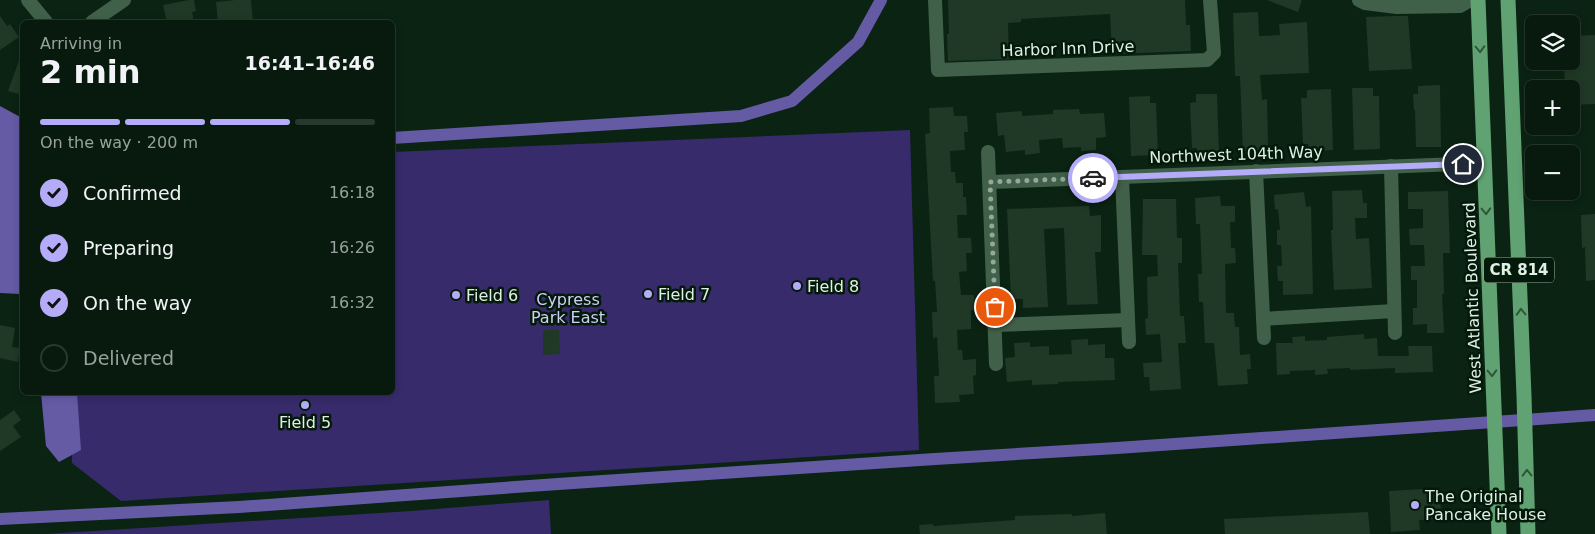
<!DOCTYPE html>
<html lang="en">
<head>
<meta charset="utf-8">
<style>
	body { margin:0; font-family:"DejaVu Sans",sans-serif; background:#16271c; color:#f1f3f6; height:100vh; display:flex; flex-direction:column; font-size:19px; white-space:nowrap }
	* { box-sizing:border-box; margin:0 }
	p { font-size:16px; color:#98a19e }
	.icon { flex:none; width:28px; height:28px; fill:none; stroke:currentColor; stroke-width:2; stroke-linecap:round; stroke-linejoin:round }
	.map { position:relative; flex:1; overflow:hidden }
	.drawer { position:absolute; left:20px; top:20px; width:375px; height:375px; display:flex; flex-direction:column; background:#081a0e; border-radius:8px; box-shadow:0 2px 8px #0003,0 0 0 1px #29382e }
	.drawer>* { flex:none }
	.fabs { position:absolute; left:1525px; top:15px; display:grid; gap:10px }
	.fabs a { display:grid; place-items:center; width:55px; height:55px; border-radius:8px; background:#081a0e; box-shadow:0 2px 8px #0003,0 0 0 1px #29382e; font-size:25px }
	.pin { position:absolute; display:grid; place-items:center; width:42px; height:42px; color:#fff; margin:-21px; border:2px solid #fff; border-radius:50%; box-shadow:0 1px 5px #0007 }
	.courier { position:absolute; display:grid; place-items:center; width:50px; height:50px; margin:-25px; border:4px solid #b4acf9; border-radius:50%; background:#fff; color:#222; box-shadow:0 1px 6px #0007 }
	.summary em { font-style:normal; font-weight:800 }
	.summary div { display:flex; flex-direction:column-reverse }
	.summary { display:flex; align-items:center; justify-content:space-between; height:85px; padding:0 20px }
	h1 { font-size:32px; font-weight:800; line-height:38px }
	.bar { display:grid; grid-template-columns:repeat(4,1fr); gap:8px 5px; align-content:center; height:60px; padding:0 20px }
	.bar i { height:6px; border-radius:4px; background:#29382e }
	.bar .selected { background:#b4acf9 }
	.bar p { grid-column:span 4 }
	ol { padding:0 20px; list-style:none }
	li { display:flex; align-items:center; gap:15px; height:55px }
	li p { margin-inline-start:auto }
	li .icon { padding:5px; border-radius:50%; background:#b4acf9; color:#111; stroke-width:4 }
	li:last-child { color:#98a19e }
	li i { width:28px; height:28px; border:2px solid #29382e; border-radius:50% }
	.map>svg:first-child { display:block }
	.green { fill:#372b6b }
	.water { fill:#655ba5 }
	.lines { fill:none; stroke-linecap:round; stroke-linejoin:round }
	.canal { stroke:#655ba5; stroke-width:12 }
	.building { fill:#203826 }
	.street { stroke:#416049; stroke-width:14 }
	.primary { stroke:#61a273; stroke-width:15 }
	.oneway { stroke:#2d5739 }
	.done { stroke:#95a89a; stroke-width:5; stroke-dasharray:0 9 }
	.route { stroke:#b4acf9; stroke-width:6 }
	.poi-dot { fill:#b4acf9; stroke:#031a0a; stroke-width:2 }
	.labels { text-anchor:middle; stroke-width:5; stroke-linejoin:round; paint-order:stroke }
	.shield { fill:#031a0a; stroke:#9eafa2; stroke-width:1 }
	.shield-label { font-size:15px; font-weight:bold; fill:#e0efe3 }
	.street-label { font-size:16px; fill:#e0efe3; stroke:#031a0a }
	.poi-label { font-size:16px; fill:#e0efe3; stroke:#031a0a; text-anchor:start }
	.park-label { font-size:16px; fill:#d0cdf7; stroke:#031a0a }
</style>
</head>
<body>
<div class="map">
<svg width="1595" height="534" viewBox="0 0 1595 534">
	<rect width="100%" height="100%" fill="#0b2313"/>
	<g class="green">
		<polygon points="910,130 919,450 121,501 72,463 72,393 392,392 393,152"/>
		<polygon points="549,500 551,534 46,534 411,511"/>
	</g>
	<g class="water">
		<polygon points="0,106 22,118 22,296 20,294 0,293"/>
		<polygon points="41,393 77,393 81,450 59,462 46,446"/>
	</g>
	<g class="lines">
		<g class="canal">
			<polyline points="392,138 741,116 792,101 858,42 881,0"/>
			<polyline points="0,519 239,507 558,484 935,459 1117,448 1595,415"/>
		</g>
	</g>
	<g class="building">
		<polygon points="189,0 194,0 196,11 192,12 194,22 167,22 163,5"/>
		<polygon points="235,0 251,0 253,22 218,22 216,2"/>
		<polygon points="948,0 1185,0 1186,25 1190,25 1191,51 1112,54 1110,14 1021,19 1021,22 1008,23 1009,59 948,61 947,34 949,34"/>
		<polygon points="1267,0 1302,0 1298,12"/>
		<polygon points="1258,12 1259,36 1280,35 1279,24 1307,22 1309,73 1260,75 1262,100 1267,99 1268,146 1264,146 1264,153 1243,154 1240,76 1235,76 1233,13"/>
		<polygon points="0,16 7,26 10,24 19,37 0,50"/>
		<polygon points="1396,16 1408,16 1412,69 1369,71 1366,17"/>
		<polygon points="1595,35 1595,104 1571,105 1571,89 1565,89 1564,61 1571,61 1571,36"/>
		<polygon points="21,55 22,55 22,84 19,94 8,91"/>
		<polygon points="1440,85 1441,147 1416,147 1415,110 1414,110 1413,94 1418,94 1418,86"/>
		<polygon points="1352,88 1373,88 1373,96 1379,96 1380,149 1354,150"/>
		<polygon points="1331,89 1333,150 1309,151 1308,144 1303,144 1301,98 1307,98 1307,90"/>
		<polygon points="1196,94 1217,94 1219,155 1197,155 1197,148 1192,148 1190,103 1196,102"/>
		<polygon points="1150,96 1150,103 1156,103 1158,155 1131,156 1129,97"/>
		<polygon points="953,107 954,116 967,116 968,132 964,132 965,150 950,151 951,172 955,172 956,183 963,183 963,197 966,197 967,215 957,215 958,238 971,238 972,253 966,253 967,271 959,272 961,295 974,295 975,310 971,310 971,329 957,330 958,350 962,350 963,360 976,359 976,375 973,376 974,394 959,395 960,402 935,403 934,376 939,376 937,337 933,338 932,312 937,312 935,281 933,281 925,134 930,133 929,108"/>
		<polygon points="1079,109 1080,114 1104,113 1106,137 1096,138 1096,150 1081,151 1081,147 1063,148 1062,138 1039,140 1040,153 1025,155 1025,150 1006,152 1004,135 998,136 996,113 1022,111 1022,116 1053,114 1053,110"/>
		<polygon points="1362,190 1363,203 1367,203 1367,218 1355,218 1356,239 1369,238 1372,288 1334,290 1331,230 1333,230 1332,191"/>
		<polygon points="1448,191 1450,253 1443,253 1444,294 1442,294 1444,333 1427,333 1427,324 1413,325 1413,308 1417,308 1417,280 1411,280 1411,266 1425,266 1424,245 1410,245 1409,229 1423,228 1423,209 1408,209 1408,192"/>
		<polygon points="1304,192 1306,207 1311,206 1313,294 1283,295 1283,281 1278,281 1277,266 1282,266 1281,245 1277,245 1277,230 1280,230 1278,209 1275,210 1274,195"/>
		<polygon points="1220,196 1221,206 1235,206 1235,222 1230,222 1231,248 1235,248 1236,263 1225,264 1226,313 1234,313 1235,327 1239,327 1240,355 1250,354 1251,369 1247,369 1248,384 1218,386 1214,343 1205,343 1203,302 1199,302 1198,274 1202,274 1200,224 1196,224 1195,198"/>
		<polygon points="1143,199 1176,199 1177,238 1182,238 1182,263 1178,263 1180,316 1184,316 1186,343 1178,343 1181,389 1150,391 1149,377 1144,377 1143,363 1162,362 1160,334 1146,335 1145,319 1148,318 1147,277 1158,276 1157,255 1142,255"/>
		<polygon points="1089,206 1090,216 1101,215 1101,252 1095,252 1098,304 1067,305 1064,228 1044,229 1048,307 1023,308 1023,299 1011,299 1007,209"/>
		<polygon points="1595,214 1595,280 1586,281 1585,247 1582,248 1581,215"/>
		<polygon points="0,325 15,328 12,347 20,348 18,362 0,358"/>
		<polygon points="543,330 559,330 560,354 543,355"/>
		<polygon points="1364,334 1364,339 1377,338 1378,356 1409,356 1408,346 1432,346 1433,372 1395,373 1395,368 1350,370 1350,368 1327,369 1328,374 1315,375 1315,370 1290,371 1290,374 1277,375 1276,343 1293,343 1292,337 1305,336 1305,341 1327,340 1327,337"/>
		<polygon points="1088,339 1088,345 1105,344 1105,358 1114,358 1115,380 1058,382 1058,384 1032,385 1032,380 1007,382 1005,358 1015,357 1014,343 1030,342 1030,347 1049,346 1049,355 1072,354 1071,340"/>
		<polygon points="14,410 21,420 13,426 21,437 0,451 0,420"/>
		<polygon points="1440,488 1441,519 1419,520 1420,530 1391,532 1389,491"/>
		<polygon points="1368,512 1370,534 1225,534 1224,519"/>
		<polygon points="1105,513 1107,534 920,534 919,525 933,524 933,526 1015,520 1015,516 1072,514 1072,516"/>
	</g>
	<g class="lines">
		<g class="street">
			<polyline points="28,0 46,22"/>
			<polyline points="935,0 938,70 1207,60 1214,53 1210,0"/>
			<polyline points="1359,0 1365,3 1397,7 1460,6 1470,0"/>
			<polyline points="92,22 124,0"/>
			<polyline points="988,152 996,364"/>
			<polyline points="1391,166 1395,333"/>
			<polyline points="1256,171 1264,338"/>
			<polyline points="1122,177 1129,342"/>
			<polyline points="990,182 1484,163"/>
			<polyline points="1263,319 1394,311"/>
			<polyline points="995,325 1128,320"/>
		</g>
		<g class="primary">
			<polyline points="1478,0 1499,534"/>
			<polyline points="1508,0 1524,396 1528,534"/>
		</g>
	</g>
	<defs><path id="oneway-chevron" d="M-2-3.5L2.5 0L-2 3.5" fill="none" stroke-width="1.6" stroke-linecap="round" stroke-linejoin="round" transform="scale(1.25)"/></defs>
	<g class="oneway">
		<use href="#oneway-chevron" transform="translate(1480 49) rotate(88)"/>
		<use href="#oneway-chevron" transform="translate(1486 211) rotate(88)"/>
		<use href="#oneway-chevron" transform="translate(1521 312) rotate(-92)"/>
		<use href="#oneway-chevron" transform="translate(1492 373) rotate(88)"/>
		<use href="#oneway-chevron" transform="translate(1527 473) rotate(-91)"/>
	</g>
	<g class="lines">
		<polyline class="done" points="995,307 990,182 1093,178"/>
		<polyline class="route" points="1093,178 1463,164"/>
	</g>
	<g class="poi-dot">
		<circle cx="797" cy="286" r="5"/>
		<circle cx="648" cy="294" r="5"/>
		<circle cx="456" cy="295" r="5"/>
		<circle cx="305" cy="405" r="5"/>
		<circle cx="1415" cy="505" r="5"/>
	</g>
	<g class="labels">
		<rect class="shield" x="1484" y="257.5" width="70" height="25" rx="4"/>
		<g class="shield-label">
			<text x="1519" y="275">CR 814</text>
		</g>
		<g class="street-label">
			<text transform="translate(1068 48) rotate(-2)" y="6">Harbor Inn Drive</text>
			<text transform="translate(1236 154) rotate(-2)" y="6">Northwest 104th Way</text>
			<text transform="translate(1472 298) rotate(-92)" y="6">West Atlantic Boulevard</text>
		</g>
		<g class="poi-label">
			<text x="807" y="292">Field 8</text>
			<text x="658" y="300">Field 7</text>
			<text x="466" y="301">Field 6</text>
			<text x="305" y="428" text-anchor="middle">Field 5</text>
			<text x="1425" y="502">The Original<tspan x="1425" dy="18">Pancake House</tspan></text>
		</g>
		<g class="park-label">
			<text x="568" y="305">Cypress<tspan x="568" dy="18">Park East</tspan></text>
		</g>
	</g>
</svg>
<div class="fabs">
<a><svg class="icon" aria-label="layers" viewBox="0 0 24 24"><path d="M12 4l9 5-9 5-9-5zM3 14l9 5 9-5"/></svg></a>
<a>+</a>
<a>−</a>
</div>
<div class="pin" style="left:995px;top:307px;background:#ea580c"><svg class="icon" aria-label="bag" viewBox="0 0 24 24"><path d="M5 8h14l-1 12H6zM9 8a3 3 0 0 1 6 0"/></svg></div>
<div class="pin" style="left:1463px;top:164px;background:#1f2937"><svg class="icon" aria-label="home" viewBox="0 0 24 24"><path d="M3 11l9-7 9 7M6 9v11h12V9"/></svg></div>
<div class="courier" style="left:1093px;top:178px"><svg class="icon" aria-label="car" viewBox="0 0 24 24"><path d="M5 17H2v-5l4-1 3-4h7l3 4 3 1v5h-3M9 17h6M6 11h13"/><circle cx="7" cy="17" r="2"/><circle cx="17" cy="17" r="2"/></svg></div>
<section class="drawer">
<div class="summary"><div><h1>2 min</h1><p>Arriving in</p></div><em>16:41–16:46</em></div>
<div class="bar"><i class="selected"></i><i class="selected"></i><i class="selected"></i><i></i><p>On the way · 200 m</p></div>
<ol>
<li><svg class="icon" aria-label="check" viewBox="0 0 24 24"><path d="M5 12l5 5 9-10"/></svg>Confirmed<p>16:18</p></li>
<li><svg class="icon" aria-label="check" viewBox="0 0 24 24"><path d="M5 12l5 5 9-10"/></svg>Preparing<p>16:26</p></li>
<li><svg class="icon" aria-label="check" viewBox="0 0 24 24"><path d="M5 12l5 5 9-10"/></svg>On the way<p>16:32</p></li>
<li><i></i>Delivered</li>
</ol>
</section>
</div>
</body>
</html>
